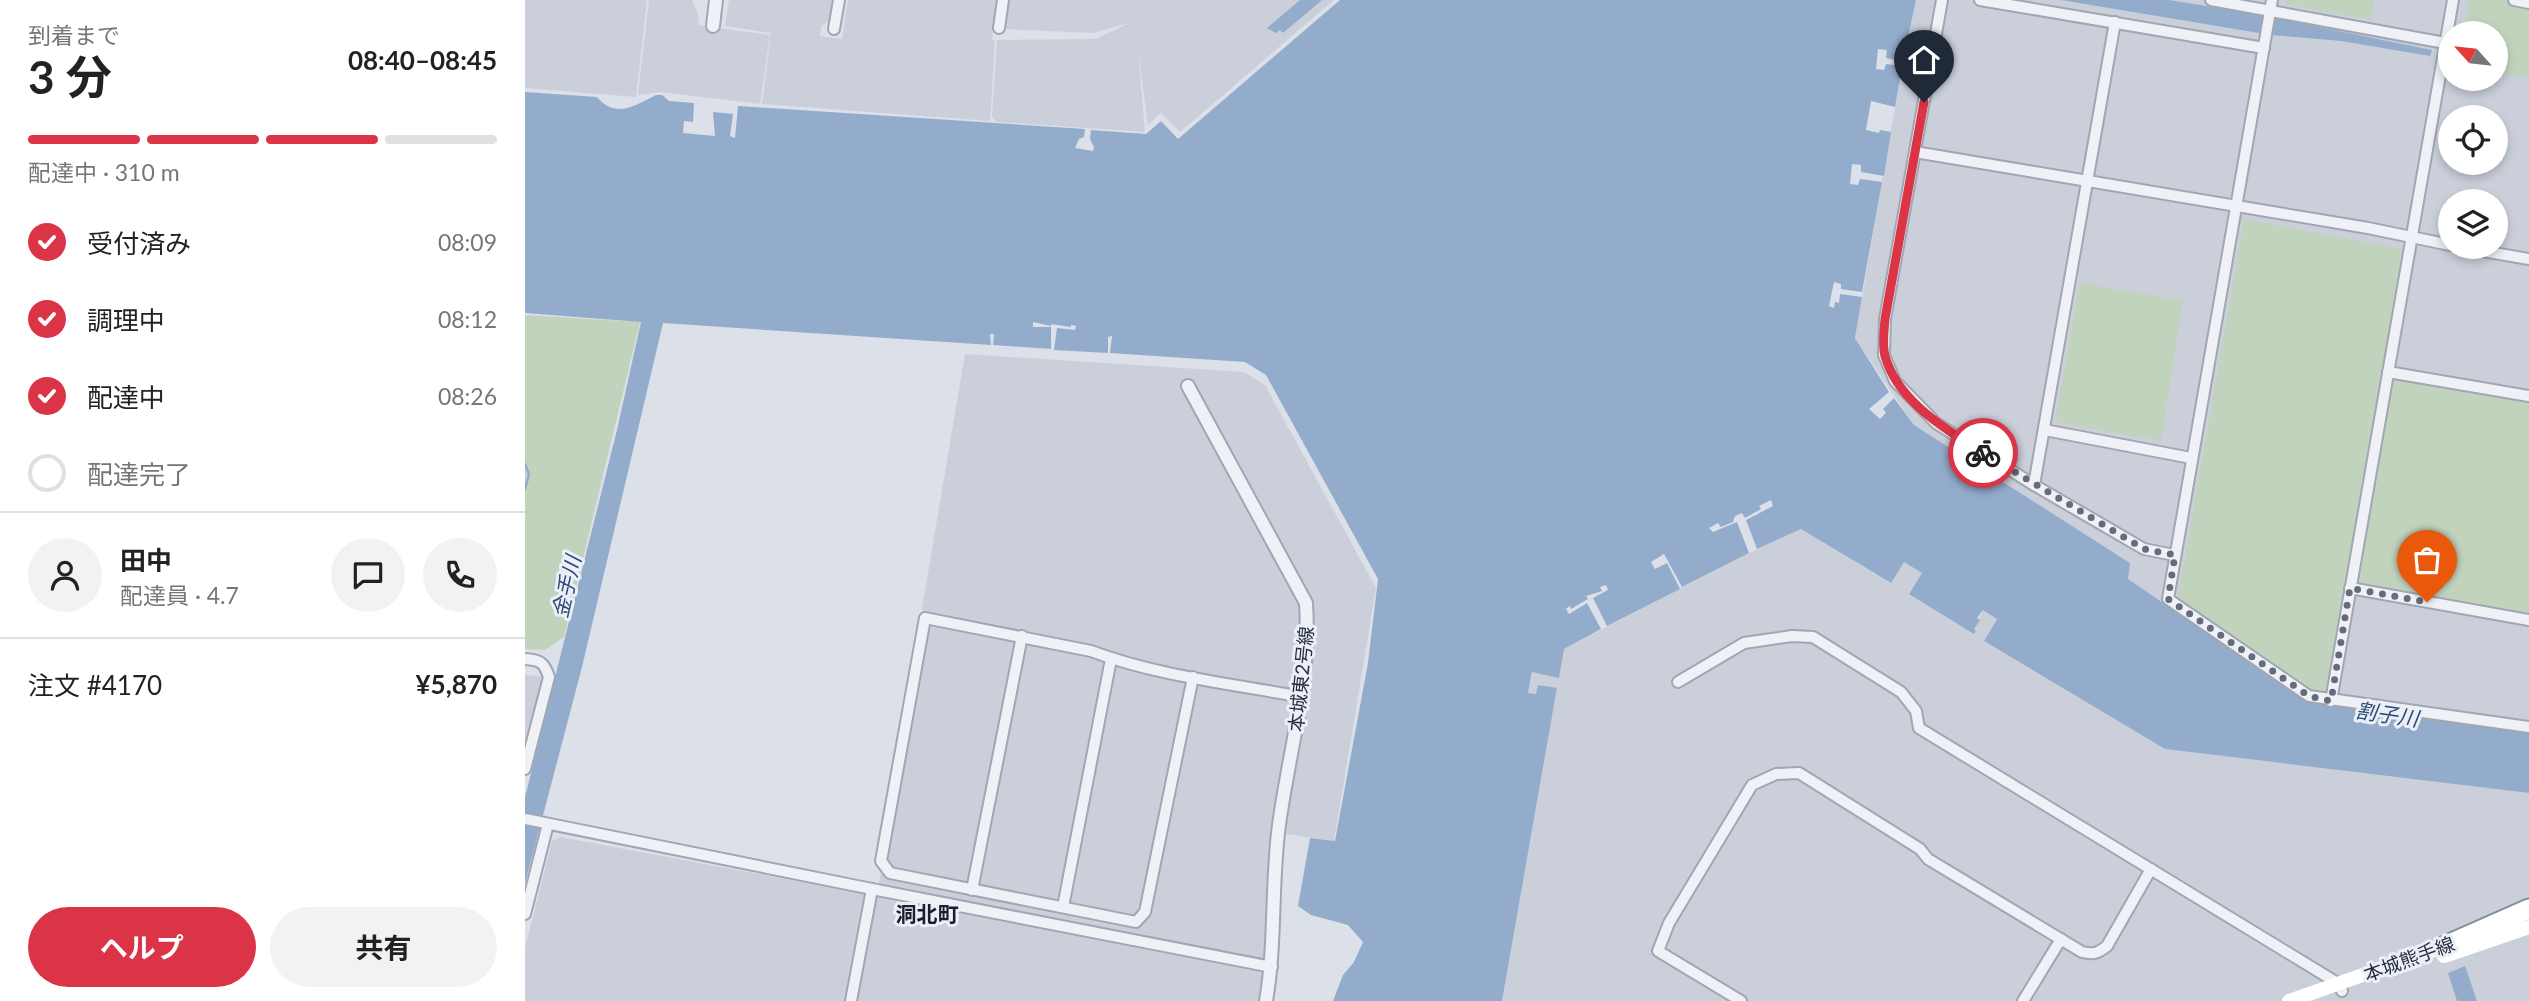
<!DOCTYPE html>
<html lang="ja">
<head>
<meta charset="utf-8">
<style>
	body { margin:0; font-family:Lato,"Noto Sans JP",sans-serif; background:#f2f2f2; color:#222; height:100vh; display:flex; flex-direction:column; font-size:26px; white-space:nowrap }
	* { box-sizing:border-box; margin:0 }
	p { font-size:23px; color:#767676 }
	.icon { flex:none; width:38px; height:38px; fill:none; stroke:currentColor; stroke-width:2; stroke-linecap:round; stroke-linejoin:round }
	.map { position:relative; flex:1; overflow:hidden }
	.sheet { display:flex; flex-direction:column; background:#fff; width:525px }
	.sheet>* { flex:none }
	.needle { width:46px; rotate:297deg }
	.controls { position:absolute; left:1913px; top:21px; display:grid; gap:14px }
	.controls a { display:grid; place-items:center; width:70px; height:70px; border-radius:50%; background:#fff; box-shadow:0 4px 10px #0003; font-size:35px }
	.pin { position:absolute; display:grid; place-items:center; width:60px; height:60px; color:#fff; margin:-72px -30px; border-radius:50% 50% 50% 0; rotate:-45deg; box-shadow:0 0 7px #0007 }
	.pin .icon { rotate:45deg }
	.courier { position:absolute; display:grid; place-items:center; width:70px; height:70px; margin:-35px; border:5px solid #da3446; border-radius:50%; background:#fff; color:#222; box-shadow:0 2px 9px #0007 }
	.summary em { font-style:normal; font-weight:700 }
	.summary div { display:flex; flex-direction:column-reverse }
	.summary { display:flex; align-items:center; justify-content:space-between; height:119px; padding:0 28px }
	h1 { font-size:46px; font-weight:700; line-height:52px }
	.bar { display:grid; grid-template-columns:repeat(4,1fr); gap:10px 7px; align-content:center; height:84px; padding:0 28px }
	.bar i { height:9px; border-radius:5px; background:#e0e0e0 }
	.bar .active { background:#da3446 }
	.bar p { grid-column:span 4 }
	.line { display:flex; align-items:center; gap:18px; padding:0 28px; border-top:2px solid #e0e0e0 }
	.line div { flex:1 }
	.round { display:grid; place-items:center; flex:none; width:74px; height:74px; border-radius:37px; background:#f2f2f2 }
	ol { padding:0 28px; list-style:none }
	li { display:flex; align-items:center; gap:21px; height:77px }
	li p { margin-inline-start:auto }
	li .icon { padding:7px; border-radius:50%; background:#da3446; color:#fff; stroke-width:4 }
	li:last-child { color:#767676 }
	li i { width:38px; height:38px; border:4px solid #e0e0e0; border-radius:50% }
	.cta { display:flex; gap:14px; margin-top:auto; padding:14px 28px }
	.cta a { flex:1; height:80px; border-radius:42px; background:#da3446; color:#fff; font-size:28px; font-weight:700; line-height:80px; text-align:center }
	.cta a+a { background:#f2f2f2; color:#222 }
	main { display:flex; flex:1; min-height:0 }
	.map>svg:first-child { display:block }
	.built { fill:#cacfda; fill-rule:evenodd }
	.green { fill:#c1d3bd }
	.water { fill:#94accc }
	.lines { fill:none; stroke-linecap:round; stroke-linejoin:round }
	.stream { stroke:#94accc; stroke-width:2.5 }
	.minor-casing { stroke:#a1a7b2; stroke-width:14 }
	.tertiary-casing { stroke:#a1a7b2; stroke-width:16 }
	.motorway-casing { stroke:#828da0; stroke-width:23 }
	.minor { stroke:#eff1f6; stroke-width:10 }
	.tertiary { stroke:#eff1f6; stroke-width:12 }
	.secondary { stroke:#fff; stroke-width:14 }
	.motorway { stroke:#fff; stroke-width:19 }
	.done { stroke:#656c7b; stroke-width:7; stroke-dasharray:0 12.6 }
	.route { stroke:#da3446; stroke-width:9 }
	.labels { text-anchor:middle; stroke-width:6; stroke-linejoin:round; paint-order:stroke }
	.street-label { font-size:19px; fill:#252d40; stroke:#ecf0f6 }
	.water-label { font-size:21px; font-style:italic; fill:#2b4a77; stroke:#ecf0f6 }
	.neighbourhood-label { font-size:21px; font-weight:bold; fill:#171f30; stroke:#ecf0f6 }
</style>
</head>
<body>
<main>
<section class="sheet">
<div class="summary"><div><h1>3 分</h1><p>到着まで</p></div><em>08:40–08:45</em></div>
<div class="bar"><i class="active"></i><i class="active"></i><i class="active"></i><i></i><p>配達中 · 310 m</p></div>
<ol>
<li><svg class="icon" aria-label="check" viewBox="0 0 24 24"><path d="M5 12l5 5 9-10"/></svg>受付済み<p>08:09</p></li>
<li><svg class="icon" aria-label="check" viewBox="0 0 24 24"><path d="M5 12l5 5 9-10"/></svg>調理中<p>08:12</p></li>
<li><svg class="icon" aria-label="check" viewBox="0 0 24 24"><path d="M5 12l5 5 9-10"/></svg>配達中<p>08:26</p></li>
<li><i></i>配達完了</li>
</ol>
<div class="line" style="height:126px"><a class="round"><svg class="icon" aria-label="person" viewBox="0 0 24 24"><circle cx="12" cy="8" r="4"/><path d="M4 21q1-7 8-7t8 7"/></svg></a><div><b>田中</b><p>配達員 · 4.7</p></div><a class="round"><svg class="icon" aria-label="chat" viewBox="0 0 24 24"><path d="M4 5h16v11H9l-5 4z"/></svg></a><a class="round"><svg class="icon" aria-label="phone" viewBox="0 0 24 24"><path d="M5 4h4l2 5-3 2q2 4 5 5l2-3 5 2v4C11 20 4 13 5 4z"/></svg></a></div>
<div class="line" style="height:91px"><div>注文 #4170</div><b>¥5,870</b></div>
<div class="cta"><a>ヘルプ</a><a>共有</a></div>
</section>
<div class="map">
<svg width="2004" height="1001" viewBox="0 0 2004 1001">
	<rect width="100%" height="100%" fill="#dce0e8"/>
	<g class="built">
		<polygon points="0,0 122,0 111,97 0,88"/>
		<polygon points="124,0 167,0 174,16 173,25 245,35 235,104 136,92 113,95"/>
		<polygon points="204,0 307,0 304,21 296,26 295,36 317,39 323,0 472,0 467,40 470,41 465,121 237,104 246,33 200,26"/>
		<polygon points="483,0 809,0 655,132 636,113 623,125 613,50 620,132 471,122 467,116 472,40 571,39 604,23 567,33 479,29"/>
		<path d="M 1391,0 L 2004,0 L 2004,733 L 1781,701 L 1602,579 L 1605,563 L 1389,425 L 1330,338 L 1377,66 ZM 1925,33 L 1970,33 L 1970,79 L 1925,79 ZM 1925,117 L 1970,117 L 1970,163 L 1925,163 ZM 1925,201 L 1970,201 L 1970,247 L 1925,247 Z"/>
		<polygon points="440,354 719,372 740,385 851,588 809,841 748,832 738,970 733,1001 0,1001 0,948 27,841 35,837 351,896 406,617 397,609"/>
		<polygon points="1276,529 1365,583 1379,562 1397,573 1384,593 1449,629 1458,610 1472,618 1459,641 1640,749 2004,793 2004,1001 977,1001 1032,689 1014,685 1011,695 1003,693 1008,671 1016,673 1039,649 1224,553"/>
		<polygon points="0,675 21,677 0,755"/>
	</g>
	<g class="green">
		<polygon points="1761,0 1849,0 1846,20 1760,4"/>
		<polygon points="1944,0 1972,0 2004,6 2004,78 1971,72 1970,33 1938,33"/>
		<polygon points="1719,219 1877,249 1803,696 1785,692 1653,598"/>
		<polygon points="1555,283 1658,301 1636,441 1530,422"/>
		<polygon points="0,315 115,322 39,637 20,650 0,649"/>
		<polygon points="1868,379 2004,402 2004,614 1832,583"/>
	</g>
	<g class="water">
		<polygon points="775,0 797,0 758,33 755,30 751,33 742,28"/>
		<path d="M 815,0 L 1391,0 L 1378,61 L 1361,58 L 1362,50 L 1353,49 L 1351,69 L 1359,70 L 1361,64 L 1377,66 L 1370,107 L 1346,101 L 1341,130 L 1354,133 L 1355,130 L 1366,132 L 1359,176 L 1336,172 L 1336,165 L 1327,164 L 1325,184 L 1333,185 L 1335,179 L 1357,182 L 1337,292 L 1316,289 L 1316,284 L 1309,282 L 1304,306 L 1309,308 L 1310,302 L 1314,303 L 1315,294 L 1337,297 L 1330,338 L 1364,392 L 1344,409 L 1355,419 L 1361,413 L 1358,409 L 1369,398 L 1389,425 L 1605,563 L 1603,579 L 1781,701 L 2004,733 L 2004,793 L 1640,749 L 1459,641 L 1472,619 L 1458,610 L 1452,618 L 1455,620 L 1449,629 L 1451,631 L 1449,634 L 1384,594 L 1397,573 L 1379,562 L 1366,583 L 1276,529 L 1232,549 L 1221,520 L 1248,506 L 1246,500 L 1234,506 L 1236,509 L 1220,518 L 1217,513 L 1210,516 L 1208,522 L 1196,527 L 1193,523 L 1184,528 L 1188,532 L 1212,522 L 1224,553 L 1157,587 L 1139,554 L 1126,562 L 1130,569 L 1142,563 L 1155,589 L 1082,626 L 1068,598 L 1083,590 L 1081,585 L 1075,587 L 1077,591 L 1061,596 L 1063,599 L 1046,609 L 1045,606 L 1041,609 L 1044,614 L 1062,603 L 1076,629 L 1039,649 L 1034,678 L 1007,672 L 1003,693 L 1011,694 L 1013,685 L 1032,688 L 977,1001 L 808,1001 L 818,975 L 829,962 L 838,942 L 823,925 L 786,915 L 773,906 L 785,838 L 810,841 L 843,663 L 853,579 L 741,375 L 720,362 L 585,353 L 587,336 L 583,337 L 583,353 L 529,350 L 532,328 L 550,330 L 551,326 L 546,325 L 546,327 L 526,324 L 526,326 L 508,322 L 508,327 L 526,327 L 526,349 L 468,345 L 469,334 L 465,334 L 466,345 L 138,323 L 57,667 L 0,884 L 0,797 L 92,430 L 116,322 L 0,313 L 0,92 L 72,97 C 91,119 109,106 131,95 L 137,95 L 144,101 L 169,103 L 168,122 L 159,121 L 158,133 L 190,136 L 188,112 L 208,114 L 205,136 L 210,138 L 213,106 L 560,129 L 559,137 L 554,139 L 550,148 L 568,151 L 569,147 L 565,139 L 566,130 L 621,134 L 636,121 L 653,139 Z"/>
		<polygon points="1536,0 1644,0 1725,13 1907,50 1905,56 1816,41 1746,35"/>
		<polygon points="1940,966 1952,1001 1932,1001 1923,973"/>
	</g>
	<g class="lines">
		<polyline class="stream" points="0,464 4,474 0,489"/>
		<defs>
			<g id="minor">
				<polyline points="1417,0 1360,319 1359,355 1370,381 1411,423 1509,485 1619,549 1649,555"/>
				<polyline points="1455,0 1739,48"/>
				<polyline points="1686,0 1920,43"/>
				<polyline points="1747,0 1643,599 1784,696 2004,727"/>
				<polyline points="1989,0 2004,3"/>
				<polyline points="474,28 478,0"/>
				<polyline points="309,29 314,0"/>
				<polyline points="1390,152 1843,228 1925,245"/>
				<polyline points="1934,247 2004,259"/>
				<polyline points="1863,372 2004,396"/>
				<polyline points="1520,430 1666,458"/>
				<polyline points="1509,485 1590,22"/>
				<polyline points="1825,588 2004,620"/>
				<path d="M 0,659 C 15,660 19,662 24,677 L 0,769"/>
				<path d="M 668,677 L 620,912 L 611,922 L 365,873 L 356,861 L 400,618 L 566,651 C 632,676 708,684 777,697"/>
				<polyline points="1153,682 1219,643 1267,636 1288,637 1376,692 1391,711 1394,728 1801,976 1814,984 1817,991"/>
				<polyline points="1806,701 1928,0"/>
				<polyline points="0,819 347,889"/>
				<polyline points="447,890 497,636"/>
				<polyline points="538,907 586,659"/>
				<polyline points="0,914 23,824"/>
				<polyline points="326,1001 347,889 747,967"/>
				<path d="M 1216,1001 L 1133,951 L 1144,923 L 1227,785 L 1251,774 L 1274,773 L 1395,849 L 1403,859 L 1557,952 C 1569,955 1573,953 1582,946 L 1626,869"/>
				<polyline points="1498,1001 1536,939"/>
			</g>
			<g id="tertiary">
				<polyline points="188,26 191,0"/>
				<path d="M 663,386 L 781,603 C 786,679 764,751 754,825 C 746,884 751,943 741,1001"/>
			</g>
			<polyline id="motorway" points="1920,946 2004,909"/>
		</defs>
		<use href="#minor" class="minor-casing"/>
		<use href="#tertiary" class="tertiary-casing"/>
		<use href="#motorway" class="motorway-casing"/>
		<use href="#minor" class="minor"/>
		<use href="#tertiary" class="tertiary"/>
		<g class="secondary">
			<polyline points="1919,956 2004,927"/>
			<polyline points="1764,1001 1928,943"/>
		</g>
		<use href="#motorway" class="motorway"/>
	</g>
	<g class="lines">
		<polyline class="done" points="1458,453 1619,549 1650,555 1643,599 1784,696 1806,701 1825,588 1902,602"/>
		<path class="route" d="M 1399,102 L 1360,319 C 1359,331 1357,344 1360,356 C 1373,402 1421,429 1458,453"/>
	</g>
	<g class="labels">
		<g class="street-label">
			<text transform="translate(776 679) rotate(-84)" y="7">本城東2号線</text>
			<text transform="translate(1884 959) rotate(-20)" y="7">本城熊手線</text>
		</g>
		<g class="water-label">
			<text transform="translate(42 587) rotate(-77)" y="7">金手川</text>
			<text transform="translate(1862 715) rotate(8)" y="7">割子川</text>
		</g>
		<g class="neighbourhood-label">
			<text x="402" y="922">洞北町</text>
		</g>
	</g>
</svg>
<div class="controls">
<a><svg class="needle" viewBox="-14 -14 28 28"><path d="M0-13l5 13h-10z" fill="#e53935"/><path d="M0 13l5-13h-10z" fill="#767676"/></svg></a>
<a><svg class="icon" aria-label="locate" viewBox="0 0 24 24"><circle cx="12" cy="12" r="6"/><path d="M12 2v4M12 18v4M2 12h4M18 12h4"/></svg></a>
<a><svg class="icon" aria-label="layers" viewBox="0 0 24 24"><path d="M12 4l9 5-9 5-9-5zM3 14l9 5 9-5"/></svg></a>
</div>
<div class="pin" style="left:1902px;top:602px;background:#ea580c"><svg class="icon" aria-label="bag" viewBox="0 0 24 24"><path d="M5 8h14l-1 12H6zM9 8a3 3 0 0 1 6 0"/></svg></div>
<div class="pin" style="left:1399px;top:102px;background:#1f2937"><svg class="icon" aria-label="home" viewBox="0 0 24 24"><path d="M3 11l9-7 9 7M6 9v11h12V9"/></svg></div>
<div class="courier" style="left:1458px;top:453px"><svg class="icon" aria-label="bike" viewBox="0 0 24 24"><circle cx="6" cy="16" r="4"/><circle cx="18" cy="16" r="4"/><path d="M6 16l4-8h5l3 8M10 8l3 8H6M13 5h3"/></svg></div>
</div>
</main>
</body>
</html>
